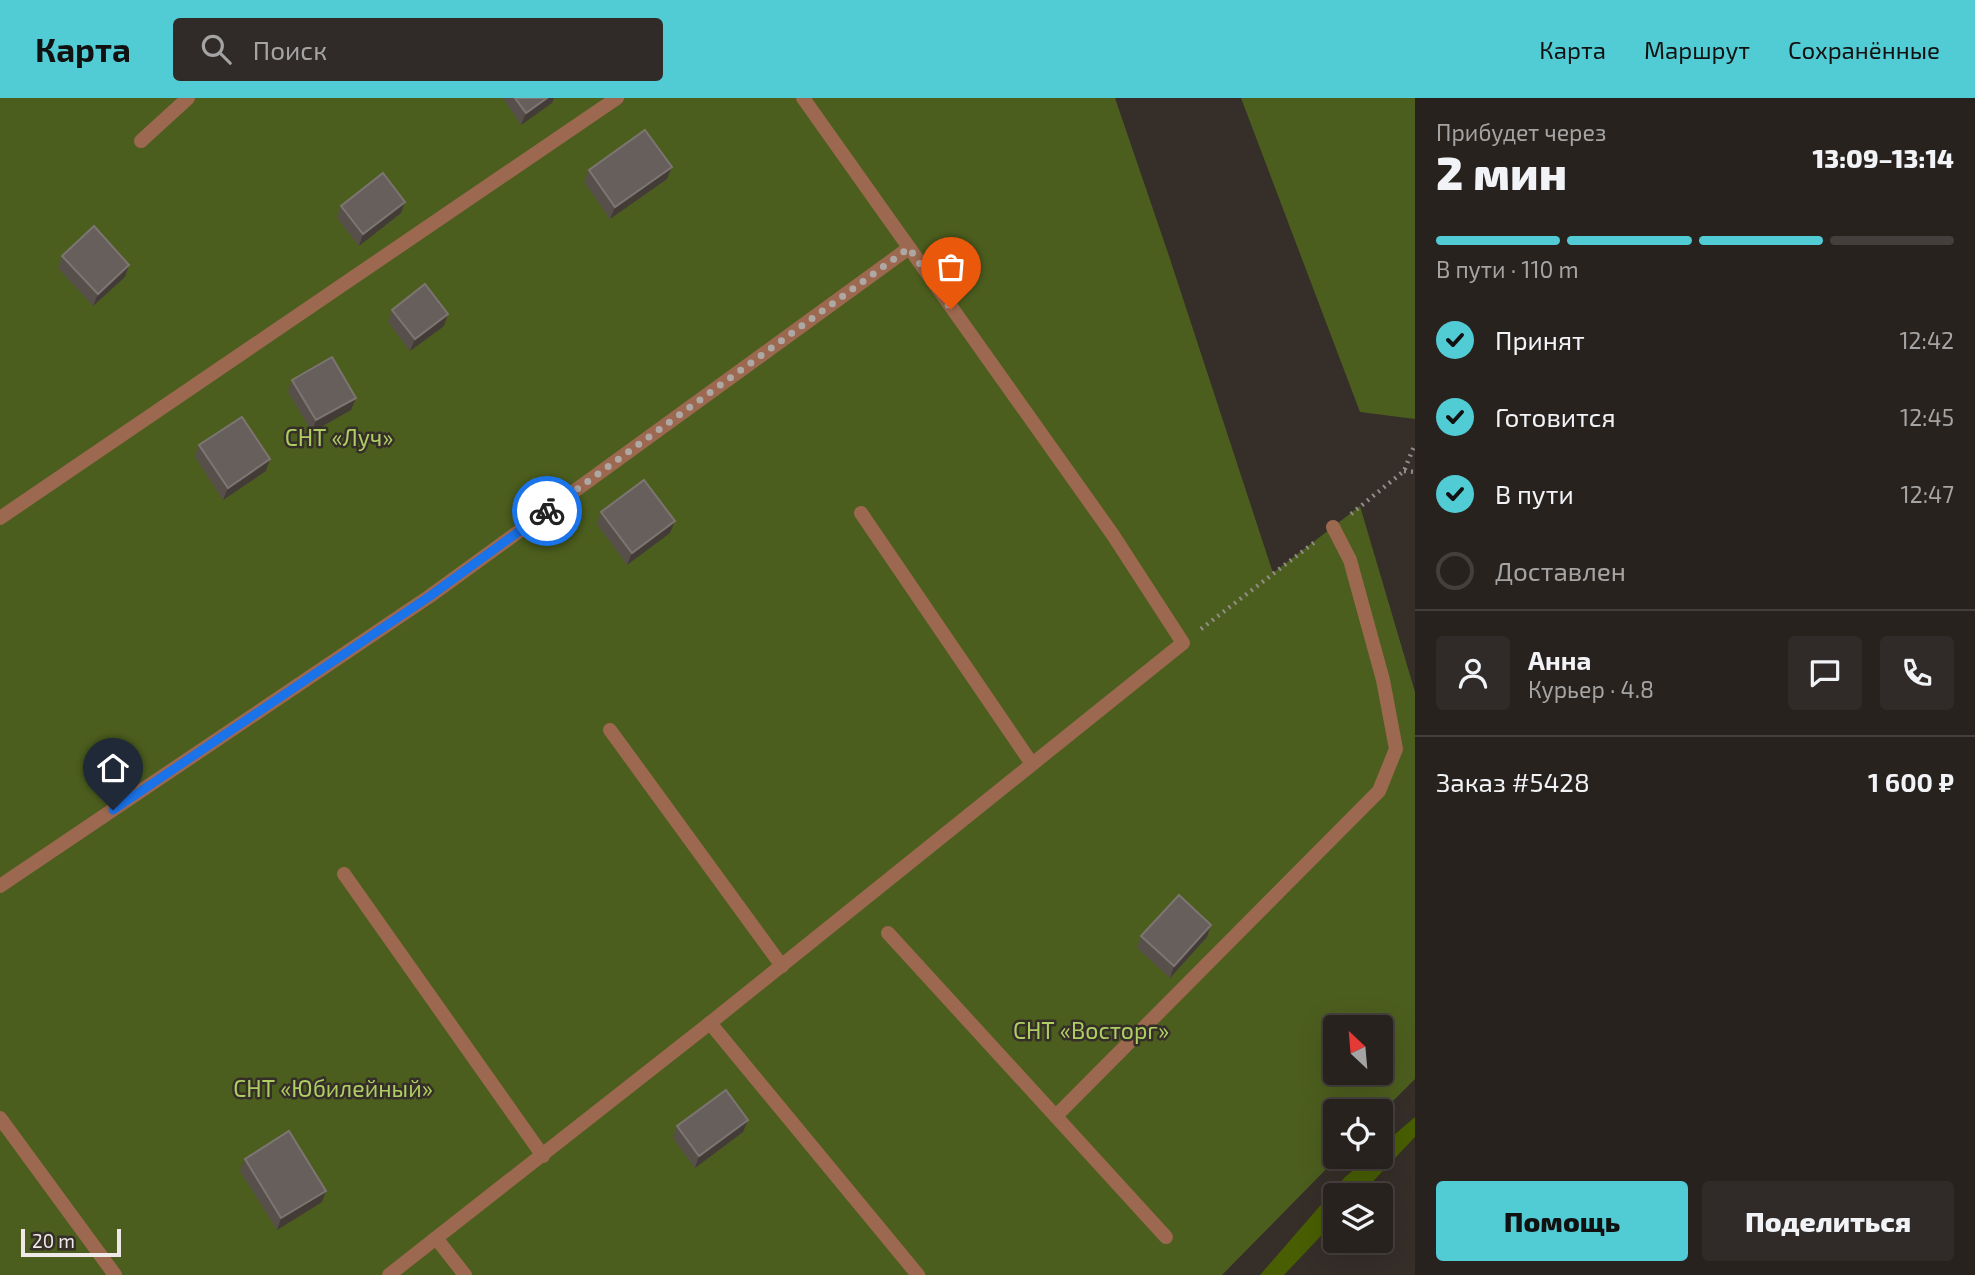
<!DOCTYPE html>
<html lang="ru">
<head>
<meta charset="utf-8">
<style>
	body { margin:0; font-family:"Exo 2",sans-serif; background:#302a28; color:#f1f3f6; height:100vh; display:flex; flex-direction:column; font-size:26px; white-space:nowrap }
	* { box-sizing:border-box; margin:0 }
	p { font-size:23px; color:#a5a4a4 }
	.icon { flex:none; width:38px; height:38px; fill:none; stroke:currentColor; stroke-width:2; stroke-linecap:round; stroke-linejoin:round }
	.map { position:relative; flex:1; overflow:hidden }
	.details { display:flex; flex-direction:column; background:#28221f; width:560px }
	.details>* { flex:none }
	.needle { width:46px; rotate:334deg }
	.fabs { position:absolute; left:1323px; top:917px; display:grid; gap:14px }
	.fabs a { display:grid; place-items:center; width:70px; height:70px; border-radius:7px; background:#28221f; box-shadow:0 7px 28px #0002,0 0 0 2px #443f3d; font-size:35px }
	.scale { position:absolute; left:21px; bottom:18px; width:100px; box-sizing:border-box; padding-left:7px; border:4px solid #efeae7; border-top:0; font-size:19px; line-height:24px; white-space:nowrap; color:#efeae7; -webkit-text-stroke:5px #352e29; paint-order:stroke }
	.pin { position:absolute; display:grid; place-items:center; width:60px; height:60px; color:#fff; margin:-72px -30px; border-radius:50% 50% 50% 0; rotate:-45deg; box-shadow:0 0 7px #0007 }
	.pin .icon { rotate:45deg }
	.courier { position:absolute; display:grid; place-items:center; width:70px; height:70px; margin:-35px; border:5px solid #1a73e8; border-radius:50%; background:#fff; color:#222; box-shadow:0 2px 9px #0007 }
	.headline em { font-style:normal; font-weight:800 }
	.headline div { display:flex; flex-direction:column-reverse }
	.headline { display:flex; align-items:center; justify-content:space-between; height:119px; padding:0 21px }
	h1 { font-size:46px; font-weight:800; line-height:52px }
	.bar { display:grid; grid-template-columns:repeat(4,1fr); gap:10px 7px; align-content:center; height:84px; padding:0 21px }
	.bar i { height:9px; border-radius:5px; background:#443f3d }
	.bar .selected { background:#51ccd4 }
	.bar p { grid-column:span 4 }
	.line { display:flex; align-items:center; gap:18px; padding:0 21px; border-top:2px solid #443f3d }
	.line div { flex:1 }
	.round { display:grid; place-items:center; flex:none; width:74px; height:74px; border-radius:7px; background:#302a28 }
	ol { padding:0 21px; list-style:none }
	li { display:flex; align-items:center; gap:21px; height:77px }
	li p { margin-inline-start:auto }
	li .icon { padding:7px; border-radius:50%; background:#51ccd4; color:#111; stroke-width:4 }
	li:last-child { color:#a5a4a4 }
	li i { width:38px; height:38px; border:4px solid #443f3d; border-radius:50% }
	.action { display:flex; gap:14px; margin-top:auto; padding:14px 21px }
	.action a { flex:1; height:80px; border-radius:7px; background:#51ccd4; color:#111; font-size:28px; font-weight:800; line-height:80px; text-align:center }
	.action a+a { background:#302a28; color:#f1f3f6 }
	header { display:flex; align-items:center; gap:42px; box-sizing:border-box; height:98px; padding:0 35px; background:#51ccd4; color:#111 }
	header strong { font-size:33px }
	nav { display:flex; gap:38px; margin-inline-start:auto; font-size:24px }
	.search { width:490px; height:63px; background:#302a28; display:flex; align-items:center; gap:18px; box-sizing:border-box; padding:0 24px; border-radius:7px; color:#a5a4a4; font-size:26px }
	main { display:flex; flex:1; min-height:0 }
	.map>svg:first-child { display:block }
	.green { fill:#4c5e1e; fill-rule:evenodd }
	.forest { fill:#495e02 }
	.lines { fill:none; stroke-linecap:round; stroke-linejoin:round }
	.path { stroke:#928c88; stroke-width:4.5; stroke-dasharray:2 5; stroke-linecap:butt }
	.lane { stroke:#9c684f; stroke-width:14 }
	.street { stroke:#9c684f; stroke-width:14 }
	.wall { fill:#564f4a }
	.shaded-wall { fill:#423b36 }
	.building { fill:#665f5b; stroke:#7c7571; stroke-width:2 }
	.done { stroke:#aea8a4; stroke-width:7; stroke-dasharray:0 12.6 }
	.route { stroke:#1a73e8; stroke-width:9 }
	.labels { text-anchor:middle; stroke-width:5; stroke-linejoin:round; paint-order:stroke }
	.park-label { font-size:23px; fill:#aece62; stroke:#352e29 }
</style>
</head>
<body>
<header>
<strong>Карта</strong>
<div class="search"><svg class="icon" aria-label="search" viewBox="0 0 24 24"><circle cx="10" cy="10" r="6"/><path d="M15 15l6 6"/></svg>Поиск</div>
<nav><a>Карта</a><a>Маршрут</a><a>Сохранённые</a></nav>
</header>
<main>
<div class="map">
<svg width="1415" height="1177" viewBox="0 0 1415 1177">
	<rect width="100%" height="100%" fill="#352e29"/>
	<g class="green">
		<path d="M 0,0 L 1115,0 L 1169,158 L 1273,475 L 1360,408 L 1415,594 L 1415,981 L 1381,1015 L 1381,1013 L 1335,1013 L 1335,1059 L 1338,1059 L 1222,1177 L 0,1177 ZM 1335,929 L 1381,929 L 1381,975 L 1335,975 Z"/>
		<polygon points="1241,0 1415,0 1415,321 1360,314"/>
	</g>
	<polygon class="forest" points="1415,1019 1415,1039 1360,1097 1335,1097 1335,1123 1284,1177 1260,1177 1345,1079 1369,1059 1381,1059 1381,1048"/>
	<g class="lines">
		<g class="path">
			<polyline points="1404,373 1415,374"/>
			<polyline points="1351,416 1404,373 1415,346"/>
			<polyline points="1201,531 1316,443"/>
		</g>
		<g class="lane">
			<polyline points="141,43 188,0"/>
			<polyline points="861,415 1032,666"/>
			<polyline points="0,420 617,0"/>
			<polyline points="610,632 782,868"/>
			<polyline points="344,776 543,1058"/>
			<polyline points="0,788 430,498 909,150"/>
			<polyline points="888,835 1166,1139"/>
			<polyline points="710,925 918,1177"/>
			<polyline points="1056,1018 1379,693 1396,651 1383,582 1350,462 1333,429"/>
			<polyline points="0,1020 115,1177"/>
			<polyline points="436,1140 465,1177"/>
		</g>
		<polyline class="street" points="389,1177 710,925 1183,545 1113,437 803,0"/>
	</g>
	<g class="wall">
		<polygon points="503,0 554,0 552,5 521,27"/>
		<polygon points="672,69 667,81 610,121 584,84 589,72"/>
		<polygon points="405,104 401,115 359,148 337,120 341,108"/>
		<polygon points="62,158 125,179 93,208 58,170"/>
		<polygon points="392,212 444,228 410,253 388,224"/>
		<polygon points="292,282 356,300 351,312 312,334 288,294"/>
		<polygon points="199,347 266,373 223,402 195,359"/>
		<polygon points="601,414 670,435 627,467 597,426"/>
		<polygon points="1141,838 1207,839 1170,880 1137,850"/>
		<polygon points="748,1022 743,1034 695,1070 673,1040 677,1028"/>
		<polygon points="245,1061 322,1104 277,1132 240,1073"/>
	</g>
	<g class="shaded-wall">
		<polygon points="547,0 554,0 552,5 521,27 526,15"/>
		<polygon points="672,69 667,81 610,121 615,109"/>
		<polygon points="405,104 401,115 359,148 363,136"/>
		<polygon points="129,167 125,179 93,208 98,196"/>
		<polygon points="448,216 444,228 410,253 415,241"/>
		<polygon points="356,300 351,312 312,334 316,322"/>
		<polygon points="270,361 266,373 223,402 228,390"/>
		<polygon points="675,423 670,435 627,467 632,455"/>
		<polygon points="1211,827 1207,839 1170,880 1174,868"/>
		<polygon points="748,1022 743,1034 695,1070 699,1058"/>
		<polygon points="326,1093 322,1104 277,1132 281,1120"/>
	</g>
	<g class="building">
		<polygon points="515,0 547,0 526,15"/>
		<polygon points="645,32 672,69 615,109 589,72"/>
		<polygon points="383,75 405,104 363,136 341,108"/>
		<polygon points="94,128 129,167 98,196 62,158"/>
		<polygon points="425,186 448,216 415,241 392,212"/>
		<polygon points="332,259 356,300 316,322 292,282"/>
		<polygon points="242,319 270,361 228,390 199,347"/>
		<polygon points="644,382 675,423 632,455 601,414"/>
		<polygon points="1179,797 1211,827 1174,868 1141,838"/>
		<polygon points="726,992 748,1022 699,1058 677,1028"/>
		<polygon points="289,1033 326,1093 281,1120 245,1061"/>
	</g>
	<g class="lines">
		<polyline class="done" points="547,413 909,150 951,211"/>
		<polyline class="route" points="113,712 430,498 547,413"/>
	</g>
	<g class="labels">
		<g class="park-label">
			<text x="339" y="348">СНТ «Луч»</text>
			<text x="1091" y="941">СНТ «Восторг»</text>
			<text x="333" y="999">СНТ «Юбилейный»</text>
		</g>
	</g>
</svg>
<div class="fabs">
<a><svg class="needle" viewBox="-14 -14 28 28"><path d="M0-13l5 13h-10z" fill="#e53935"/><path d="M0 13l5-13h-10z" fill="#a5a4a4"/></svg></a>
<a><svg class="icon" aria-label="locate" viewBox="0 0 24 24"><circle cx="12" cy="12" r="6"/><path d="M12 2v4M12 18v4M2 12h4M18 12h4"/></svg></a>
<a><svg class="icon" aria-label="layers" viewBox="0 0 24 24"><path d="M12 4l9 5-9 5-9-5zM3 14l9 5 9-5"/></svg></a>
</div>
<div class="scale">20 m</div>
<div class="pin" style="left:951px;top:211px;background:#ea580c"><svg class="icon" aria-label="bag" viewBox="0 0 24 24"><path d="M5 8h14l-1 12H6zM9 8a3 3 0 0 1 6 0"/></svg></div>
<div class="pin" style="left:113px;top:712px;background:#1f2937"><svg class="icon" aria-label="home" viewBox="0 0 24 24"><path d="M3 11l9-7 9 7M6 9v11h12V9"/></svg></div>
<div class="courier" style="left:547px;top:413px"><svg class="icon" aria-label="bike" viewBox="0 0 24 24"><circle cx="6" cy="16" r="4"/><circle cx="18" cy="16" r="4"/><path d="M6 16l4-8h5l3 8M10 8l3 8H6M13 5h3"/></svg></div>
</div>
<section class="details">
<div class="headline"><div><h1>2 мин</h1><p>Прибудет через</p></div><em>13:09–13:14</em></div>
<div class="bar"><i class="selected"></i><i class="selected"></i><i class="selected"></i><i></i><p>В пути · 110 m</p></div>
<ol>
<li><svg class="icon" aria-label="check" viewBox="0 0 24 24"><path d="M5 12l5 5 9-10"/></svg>Принят<p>12:42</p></li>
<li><svg class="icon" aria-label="check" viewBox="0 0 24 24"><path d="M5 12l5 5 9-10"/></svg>Готовится<p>12:45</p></li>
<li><svg class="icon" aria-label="check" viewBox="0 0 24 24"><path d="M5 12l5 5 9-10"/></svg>В пути<p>12:47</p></li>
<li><i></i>Доставлен</li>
</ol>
<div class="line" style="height:126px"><a class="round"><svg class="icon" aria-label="person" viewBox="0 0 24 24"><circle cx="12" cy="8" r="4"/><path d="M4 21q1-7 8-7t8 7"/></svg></a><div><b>Анна</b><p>Курьер · 4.8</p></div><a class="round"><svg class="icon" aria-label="chat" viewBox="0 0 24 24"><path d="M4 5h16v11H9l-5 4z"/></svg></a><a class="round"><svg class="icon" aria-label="phone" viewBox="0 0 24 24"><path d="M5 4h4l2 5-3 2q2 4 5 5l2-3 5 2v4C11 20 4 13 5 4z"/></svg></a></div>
<div class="line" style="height:91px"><div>Заказ #5428</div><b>1 600 ₽</b></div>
<div class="action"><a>Помощь</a><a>Поделиться</a></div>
</section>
</main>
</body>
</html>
